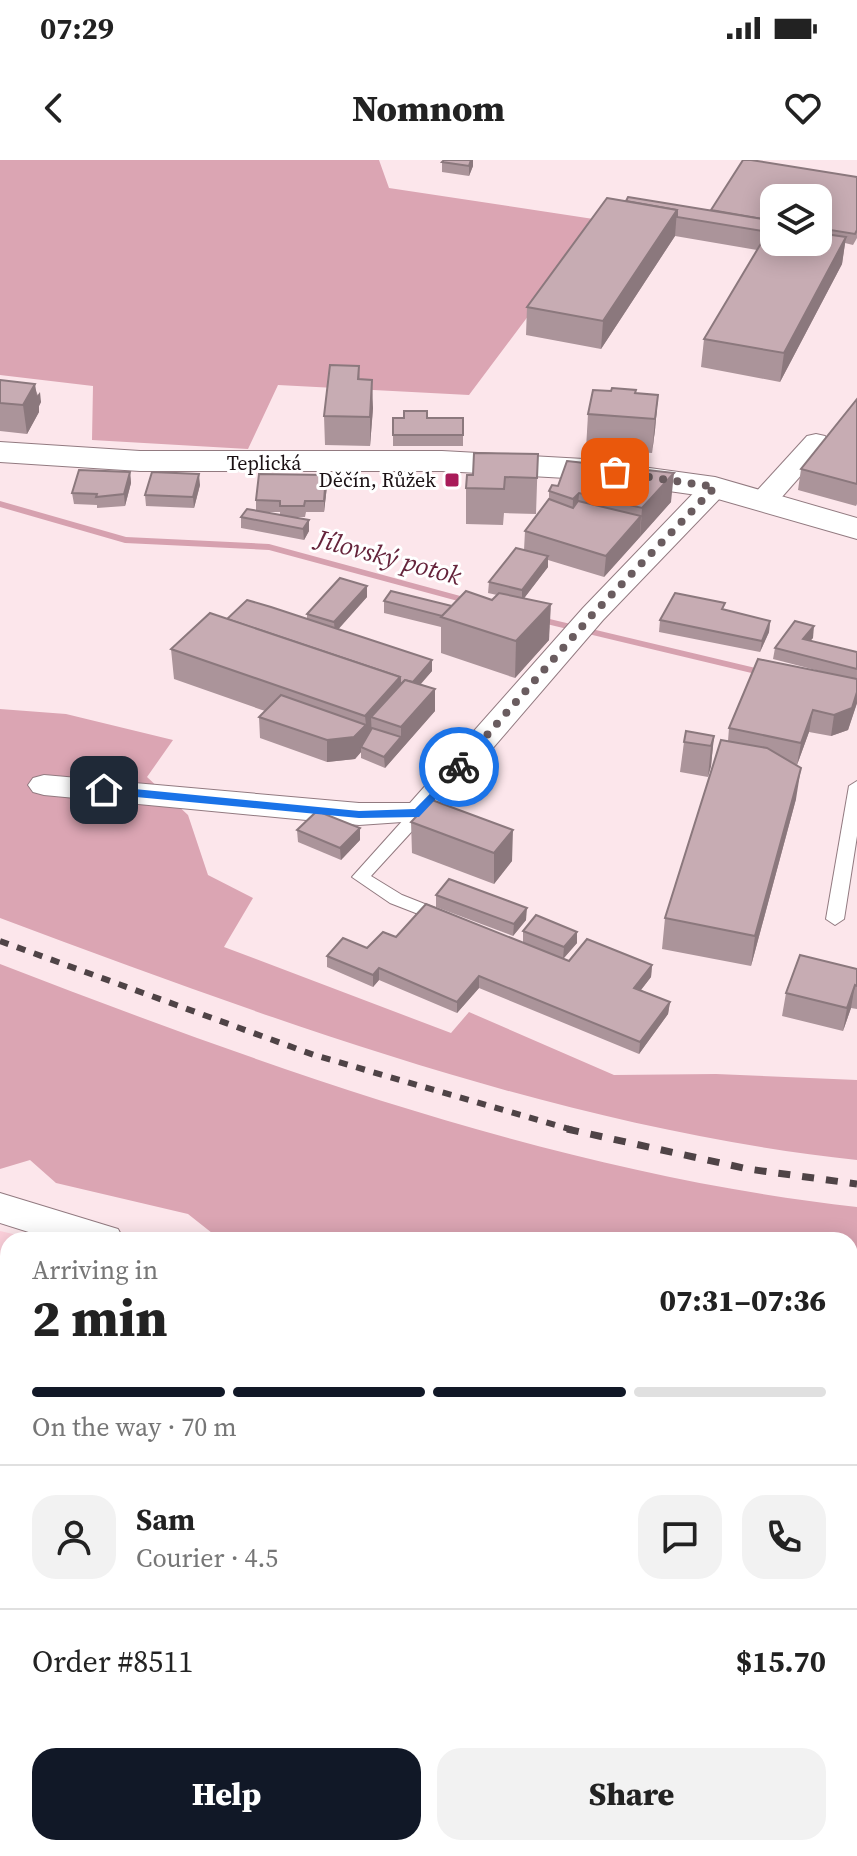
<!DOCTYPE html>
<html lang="en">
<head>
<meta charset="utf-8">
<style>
	body { margin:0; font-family:"Source Serif 4",serif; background:#f2f2f2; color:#222; height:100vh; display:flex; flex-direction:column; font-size:30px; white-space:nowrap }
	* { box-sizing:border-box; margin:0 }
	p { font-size:26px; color:#767676 }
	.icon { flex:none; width:44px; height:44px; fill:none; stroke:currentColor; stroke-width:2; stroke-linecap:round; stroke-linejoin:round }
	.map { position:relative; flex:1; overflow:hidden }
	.side { position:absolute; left:0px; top:1072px; width:858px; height:624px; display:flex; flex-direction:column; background:#fff; border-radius:24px 24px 0 0; box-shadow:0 4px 20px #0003 }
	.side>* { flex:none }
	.buttons { position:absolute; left:760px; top:24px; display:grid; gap:16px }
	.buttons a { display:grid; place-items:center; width:72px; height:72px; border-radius:16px; background:#fff; box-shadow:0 4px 20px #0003; font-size:40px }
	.pin { position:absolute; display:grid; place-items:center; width:68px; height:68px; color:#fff; margin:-34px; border-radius:16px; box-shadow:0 4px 12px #0006 }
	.courier { position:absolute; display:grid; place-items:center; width:80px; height:80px; margin:-40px; border:6px solid #1a73e8; border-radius:50%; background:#fff; color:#222; box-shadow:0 2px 10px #0007 }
	.headline em { font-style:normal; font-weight:800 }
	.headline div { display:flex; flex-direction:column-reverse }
	.headline { display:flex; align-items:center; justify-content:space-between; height:136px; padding:0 32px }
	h1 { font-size:52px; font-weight:800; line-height:60px }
	.bar { display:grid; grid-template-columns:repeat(4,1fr); gap:12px 8px; align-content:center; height:96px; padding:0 32px }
	.bar i { height:10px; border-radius:6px; background:#e0e0e0 }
	.bar .current { background:#111827 }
	.bar p { grid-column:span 4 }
	.line { display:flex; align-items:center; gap:20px; padding:0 32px; border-top:2px solid #e0e0e0 }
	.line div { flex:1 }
	.round { display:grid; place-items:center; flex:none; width:84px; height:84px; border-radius:24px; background:#f2f2f2 }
	.primary-button { display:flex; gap:16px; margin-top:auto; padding:16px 32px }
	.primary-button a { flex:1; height:92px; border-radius:24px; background:#111827; color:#fff; font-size:32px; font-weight:800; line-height:92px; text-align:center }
	.primary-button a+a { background:#f2f2f2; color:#222 }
	.status { display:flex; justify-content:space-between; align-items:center; height:56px; padding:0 40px; background:#fff; direction:ltr }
	.status svg { height:22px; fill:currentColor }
	header { display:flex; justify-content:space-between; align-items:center; height:104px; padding:0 32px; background:#fff; font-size:36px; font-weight:800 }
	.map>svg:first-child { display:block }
	.green { fill:#fdd1dc }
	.forest { fill:#dba5b3 }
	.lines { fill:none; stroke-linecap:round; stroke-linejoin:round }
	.stream { fill:#d6a1af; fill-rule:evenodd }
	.service-casing { stroke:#927a80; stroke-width:2 }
	.minor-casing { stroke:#927a80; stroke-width:2 }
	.primary-casing { stroke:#927a80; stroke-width:2 }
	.service { fill:#fff; fill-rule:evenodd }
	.minor { fill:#fff; fill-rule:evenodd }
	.primary { fill:#fff; fill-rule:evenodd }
	.rail-far1 { stroke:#4f4346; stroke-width:6; stroke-dasharray:9 9; stroke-linecap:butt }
	.rail { stroke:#4f4346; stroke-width:7; stroke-dasharray:12 12; stroke-linecap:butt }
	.wall { fill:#ab949a; fill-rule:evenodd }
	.shaded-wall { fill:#8b787d }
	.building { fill:#c7acb3; stroke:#8b787d; stroke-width:2 }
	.route { fill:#1a73e8 }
	.done { stroke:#6a5c5f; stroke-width:8; stroke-dasharray:0 14.4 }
	.poi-dot { fill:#a91b59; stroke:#fff; stroke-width:3 }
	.labels { text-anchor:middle; stroke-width:6; stroke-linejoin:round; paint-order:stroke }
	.far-street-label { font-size:20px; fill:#1b1114; stroke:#fff }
	.far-poi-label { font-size:20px; fill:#1b1114; stroke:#fff; text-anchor:end }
	.water-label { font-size:26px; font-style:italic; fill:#65243b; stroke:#fff }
</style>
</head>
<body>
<div class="status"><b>07:29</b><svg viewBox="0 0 49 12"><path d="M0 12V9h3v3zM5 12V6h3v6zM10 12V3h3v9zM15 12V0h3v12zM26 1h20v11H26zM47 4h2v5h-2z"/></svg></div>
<header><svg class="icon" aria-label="back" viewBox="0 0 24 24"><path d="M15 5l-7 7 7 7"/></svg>Nomnom<svg class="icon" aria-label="heart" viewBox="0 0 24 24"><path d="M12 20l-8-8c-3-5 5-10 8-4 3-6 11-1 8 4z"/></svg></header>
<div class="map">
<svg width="857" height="1696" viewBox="0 0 857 1696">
	<rect width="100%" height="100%" fill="#fce6eb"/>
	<g class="green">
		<polygon points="0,1071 39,1080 8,1080 8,1688 371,1688 370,1696 0,1696"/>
		<polygon points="850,1565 857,1566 857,1696 618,1696 622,1688 850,1688"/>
	</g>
	<g class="forest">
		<polygon points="0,0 379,0 389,28 600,60 469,235 278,225 248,289 92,280 93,226 0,215"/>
		<path d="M 0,549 L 66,554 L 173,580 L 147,617 L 188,655 L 208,715 L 253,738 L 224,787 L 451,873 L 469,852 L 614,915 L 716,914 L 857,920 L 857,1000 C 562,968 276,861 0,758 Z"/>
		<path d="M 0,804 C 275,910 562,1014 857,1047 L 857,1502 L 850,1504 L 850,1080 L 267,1080 L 212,1073 L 188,1054 L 56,1023 L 30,1000 L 0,1009 Z"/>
		<polygon points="371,1688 552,1688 553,1696 370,1696"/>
	</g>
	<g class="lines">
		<g class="stream">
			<polygon points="0,341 126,377 269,384 475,440 477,442 472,445 469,444 269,390 125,383 0,347"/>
			<polygon points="537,456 768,511 773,514 768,517 534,461 532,459"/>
		</g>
		<defs>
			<g id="service">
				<polygon points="857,621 857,676 844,759 835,765 826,759 849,626"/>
				<polygon points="419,648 427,653 425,657 371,716 402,735 450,754 453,758 450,762 444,764 390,743 352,717 413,649"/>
			</g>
			<g id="minor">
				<polygon points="816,274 825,276 829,282 825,288 774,346 754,346 750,340 754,334 807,276"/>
				<polygon points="715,319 725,321 729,327 725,333 603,460 431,660 359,665 44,635 33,632 28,625 33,618 44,615 359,643 410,643 583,448 705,321"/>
				<polygon points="0,1033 118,1069 124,1080 54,1080 0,1063"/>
				<polygon points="850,1437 857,1438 857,1480 850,1479"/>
			</g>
			<polygon id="primary" points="0,282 140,291 442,291 584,299 715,317 857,358 857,379 711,337 584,319 442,311 140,311 0,302"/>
		</defs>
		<use href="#service" class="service-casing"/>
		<use href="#minor" class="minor-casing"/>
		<use href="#primary" class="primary-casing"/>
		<use href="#service" class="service"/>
		<use href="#minor" class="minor"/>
		<use href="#primary" class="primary"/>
		<polyline class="rail-far1" points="0,781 314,895 576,971"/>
		<polyline class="rail" points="567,969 748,1009 857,1024"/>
	</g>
	<g class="wall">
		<polygon points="442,2 473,6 469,16 442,12"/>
		<polygon points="857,17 857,78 853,85 845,83 842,104 780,222 701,207 704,179 757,90 675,76 601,189 526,175 527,147 626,41 711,50"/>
		<polygon points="359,206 360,219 373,248 370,286 325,285 324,256"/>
		<polygon points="0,220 36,231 41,242 39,246 39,252 27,274 0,271"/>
		<polygon points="611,231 658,235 655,270 652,293 586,289 588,254"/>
		<polygon points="857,239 857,344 856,346 798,330 801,309"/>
		<rect x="393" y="258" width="70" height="28"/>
		<polygon points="538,294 536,354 504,353 503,365 466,364 466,328 473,315"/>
		<polygon points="130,312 131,323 125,346 97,348 97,345 74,344 72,333"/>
		<path d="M 326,315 L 327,326 L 324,352 L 306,352 L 305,357 L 293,357 L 309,360 L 309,371 L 304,380 L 241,368 L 241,357 L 256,350 L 256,340 ZM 263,352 L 280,352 L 280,355 Z"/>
		<polygon points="200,325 194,348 146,346 145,335"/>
		<polygon points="549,331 671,342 604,417 548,400 548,407 524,438 549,480 515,518 441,493 441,467 384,453 384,441 452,446 492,440 497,435 488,433 489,422 524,390 525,371 549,339"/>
		<polygon points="367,426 367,437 338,469 432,511 421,524 435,529 435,551 385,608 361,598 361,592 355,599 327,602 260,578 259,557 265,551 174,519 171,489 227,459 307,459 307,454"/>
		<polygon points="660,460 770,461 769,472 760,492 659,472"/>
		<polygon points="813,478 810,481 857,492 857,543 848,570 831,576 809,572 797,605 794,604 796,639 751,806 662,789 665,758 728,581 729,568 835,515 773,499 775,488"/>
		<polygon points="714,576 711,606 708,617 680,612 684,582"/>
		<polygon points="432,640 512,701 494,724 412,693 411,662"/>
		<polygon points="297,670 360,680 341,700 298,682"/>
		<polygon points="436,735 526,760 513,776 436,747"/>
		<polygon points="523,771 577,772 577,783 563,799 569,801 652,805 651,817 641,830 670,842 668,854 639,894 479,828 457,853 379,820 373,827 327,807 327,796 367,788 396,777 523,783"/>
		<polygon points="857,809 857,849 851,848 843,871 782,856 786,833"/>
	</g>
	<g class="shaded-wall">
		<polygon points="471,0 473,0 473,6 469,16 469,6"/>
		<polygon points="677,50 675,76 601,189 603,161"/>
		<polygon points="825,60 822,80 818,72"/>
		<polygon points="846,77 842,104 780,222 784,193"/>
		<polygon points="372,220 373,248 370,286 370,257"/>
		<polygon points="35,224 37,236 40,232 41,242 39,246 39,252 27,274 23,245"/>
		<polygon points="658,235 655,270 652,293 655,259"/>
		<polygon points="130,312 131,323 125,346 124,334"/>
		<polygon points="674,313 671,342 640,377 642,348"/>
		<polygon points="199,314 200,325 194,348 193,337"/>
		<polygon points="326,315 327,326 324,352 324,341"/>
		<polygon points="579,333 577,362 572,369 573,339"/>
		<polygon points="641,356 640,377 604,417 606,396"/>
		<polygon points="309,360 309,371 304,380 303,369"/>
		<polygon points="548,396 548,407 522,441 522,430"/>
		<polygon points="367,426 367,437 335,473 334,462"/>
		<polygon points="551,444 549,480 515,518 516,481"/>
		<polygon points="770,461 769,472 760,492 762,481"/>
		<polygon points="814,466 813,478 801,490 803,479"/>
		<polygon points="432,500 432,511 387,562 371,557 372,579 361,587 361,592 355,599 327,602 327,580 366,565 365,556 400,517"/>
		<polygon points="435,529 435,551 385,608 384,597 401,578 401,567"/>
		<polygon points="857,532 857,543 848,570 831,576 834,555"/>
		<polygon points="813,550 809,572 797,605 801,583"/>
		<polygon points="714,576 711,606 708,617 711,586"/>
		<polygon points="801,608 796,639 751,806 755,776"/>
		<polygon points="360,668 360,680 341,700 340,688"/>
		<polygon points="513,670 512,701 494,724 494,693"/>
		<polygon points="527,748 526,760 513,776 514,764"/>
		<polygon points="577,772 577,783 563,799 564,787"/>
		<polygon points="652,805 651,817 633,840 634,828"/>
		<polygon points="379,808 379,820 373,827 373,815"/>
		<polygon points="479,816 479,828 457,853 457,842"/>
		<polygon points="855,825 851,848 843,871 847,848"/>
		<polygon points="670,842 668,854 639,894 640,882"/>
	</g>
	<g class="building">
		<polygon points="444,0 471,0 469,6 442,2"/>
		<polygon points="743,0 751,0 857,17 857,70 855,74 824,69 825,60 818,59 818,38 774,38 774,61 711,50"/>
		<polygon points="628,37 774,61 774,65 772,65 768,72 677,57 677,50 626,41"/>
		<polygon points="607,38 677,50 603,161 527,147"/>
		<polygon points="818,59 825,60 818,72"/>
		<polygon points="772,65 774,65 774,82 818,82 818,73 846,77 784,193 704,179"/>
		<polygon points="330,205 359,206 358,219 372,220 370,257 324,256"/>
		<polygon points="0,220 35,224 23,245 0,243"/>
		<polygon points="612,228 636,230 635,233 658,235 655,259 588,254 593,230 611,231"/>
		<polygon points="857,239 857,324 801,309"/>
		<polygon points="404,251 427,251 427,258 463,258 463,275 393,275 393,258 404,258"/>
		<polygon points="474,293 538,294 537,318 505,317 504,329 466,328 467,315 473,315"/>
		<polygon points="567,301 674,313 642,348 579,333 573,339 549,331 552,325 558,326"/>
		<polygon points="79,310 130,312 124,334 96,337 97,334 72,333"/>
		<polygon points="152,312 199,314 193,337 145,335"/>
		<polygon points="259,314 326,315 324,341 305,341 304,346 280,346 280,341 256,340"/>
		<polygon points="549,339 573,348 578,341 641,356 606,396 525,371"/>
		<polygon points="247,349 309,360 303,369 241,357"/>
		<polygon points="516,388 548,396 522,430 489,422"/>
		<polygon points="340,418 367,426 334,462 307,454"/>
		<polygon points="391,431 452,446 442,456 384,441"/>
		<polygon points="466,431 492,440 499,433 551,444 516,481 441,457"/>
		<polygon points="675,433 725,443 722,449 770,461 762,481 660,460"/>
		<polygon points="247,440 271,447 432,500 413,522 405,520 400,525 400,517 227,459"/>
		<polygon points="210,453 400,517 365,556 171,489"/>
		<polygon points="795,461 814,466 803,479 857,492 857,509 775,488"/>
		<polygon points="758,499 857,519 857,532 852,548 834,555 813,550 801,583 729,568"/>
		<polygon points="405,520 435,529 401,567 371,557"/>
		<polygon points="281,535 366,565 354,577 327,580 259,557"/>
		<polygon points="372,568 401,577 384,597 361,587"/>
		<polygon points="686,571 714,576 711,586 684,582"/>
		<polygon points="721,580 767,588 801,608 755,776 665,758"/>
		<polygon points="432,640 513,670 494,693 411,662"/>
		<polygon points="317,651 360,668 340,688 297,670"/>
		<polygon points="449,719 527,748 514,764 436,735"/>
		<polygon points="426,744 569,801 587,779 652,805 634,828 670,842 640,882 479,816 457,842 379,808 373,815 327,796 343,778 367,788 383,772 396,777"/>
		<polygon points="536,755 577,772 564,787 523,771"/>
		<polygon points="800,795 857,809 857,826 855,825 847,848 786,833"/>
	</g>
	<polygon class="route" points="459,604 463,605 463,610 419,657 359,658 104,634 98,630 104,626 359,651 415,649"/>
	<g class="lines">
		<polyline class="done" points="459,607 593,454 715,327 615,312"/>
	</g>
	<rect class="poi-dot" x="444" y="312" width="16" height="16" rx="4"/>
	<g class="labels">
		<g class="far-street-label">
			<text x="264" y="310">Teplická</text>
		</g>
		<g class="far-poi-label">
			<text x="436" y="327">Děčín, Růžek</text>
		</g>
		<g class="water-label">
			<text transform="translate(389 397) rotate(15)" y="9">Jílovský potok</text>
		</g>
	</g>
</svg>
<div class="buttons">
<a><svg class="icon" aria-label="layers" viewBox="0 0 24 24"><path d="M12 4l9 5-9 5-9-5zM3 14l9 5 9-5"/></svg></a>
</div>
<div class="pin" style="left:615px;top:312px;background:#ea580c"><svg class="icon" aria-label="bag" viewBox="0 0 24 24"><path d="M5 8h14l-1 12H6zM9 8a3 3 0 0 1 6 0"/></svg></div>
<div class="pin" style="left:104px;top:630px;background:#1f2937"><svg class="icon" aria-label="home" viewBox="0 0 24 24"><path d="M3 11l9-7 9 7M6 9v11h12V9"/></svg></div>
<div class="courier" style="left:459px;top:607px"><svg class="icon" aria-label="bike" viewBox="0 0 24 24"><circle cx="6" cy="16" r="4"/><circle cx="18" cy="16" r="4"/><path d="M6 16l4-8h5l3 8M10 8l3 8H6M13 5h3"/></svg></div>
<section class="side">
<div class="headline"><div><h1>2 min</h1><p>Arriving in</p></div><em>07:31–07:36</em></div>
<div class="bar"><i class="current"></i><i class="current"></i><i class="current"></i><i></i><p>On the way · 70 m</p></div>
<div class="line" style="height:144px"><a class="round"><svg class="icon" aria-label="person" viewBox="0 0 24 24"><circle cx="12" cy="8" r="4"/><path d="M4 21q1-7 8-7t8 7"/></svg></a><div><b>Sam</b><p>Courier · 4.5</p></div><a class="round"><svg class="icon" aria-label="chat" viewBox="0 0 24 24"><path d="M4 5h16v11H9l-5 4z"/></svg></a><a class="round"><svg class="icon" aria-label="phone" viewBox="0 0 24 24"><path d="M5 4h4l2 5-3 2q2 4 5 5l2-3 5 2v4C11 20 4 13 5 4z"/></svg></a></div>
<div class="line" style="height:104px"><div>Order #8511</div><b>$15.70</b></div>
<div class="primary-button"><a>Help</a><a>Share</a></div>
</section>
</div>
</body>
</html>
